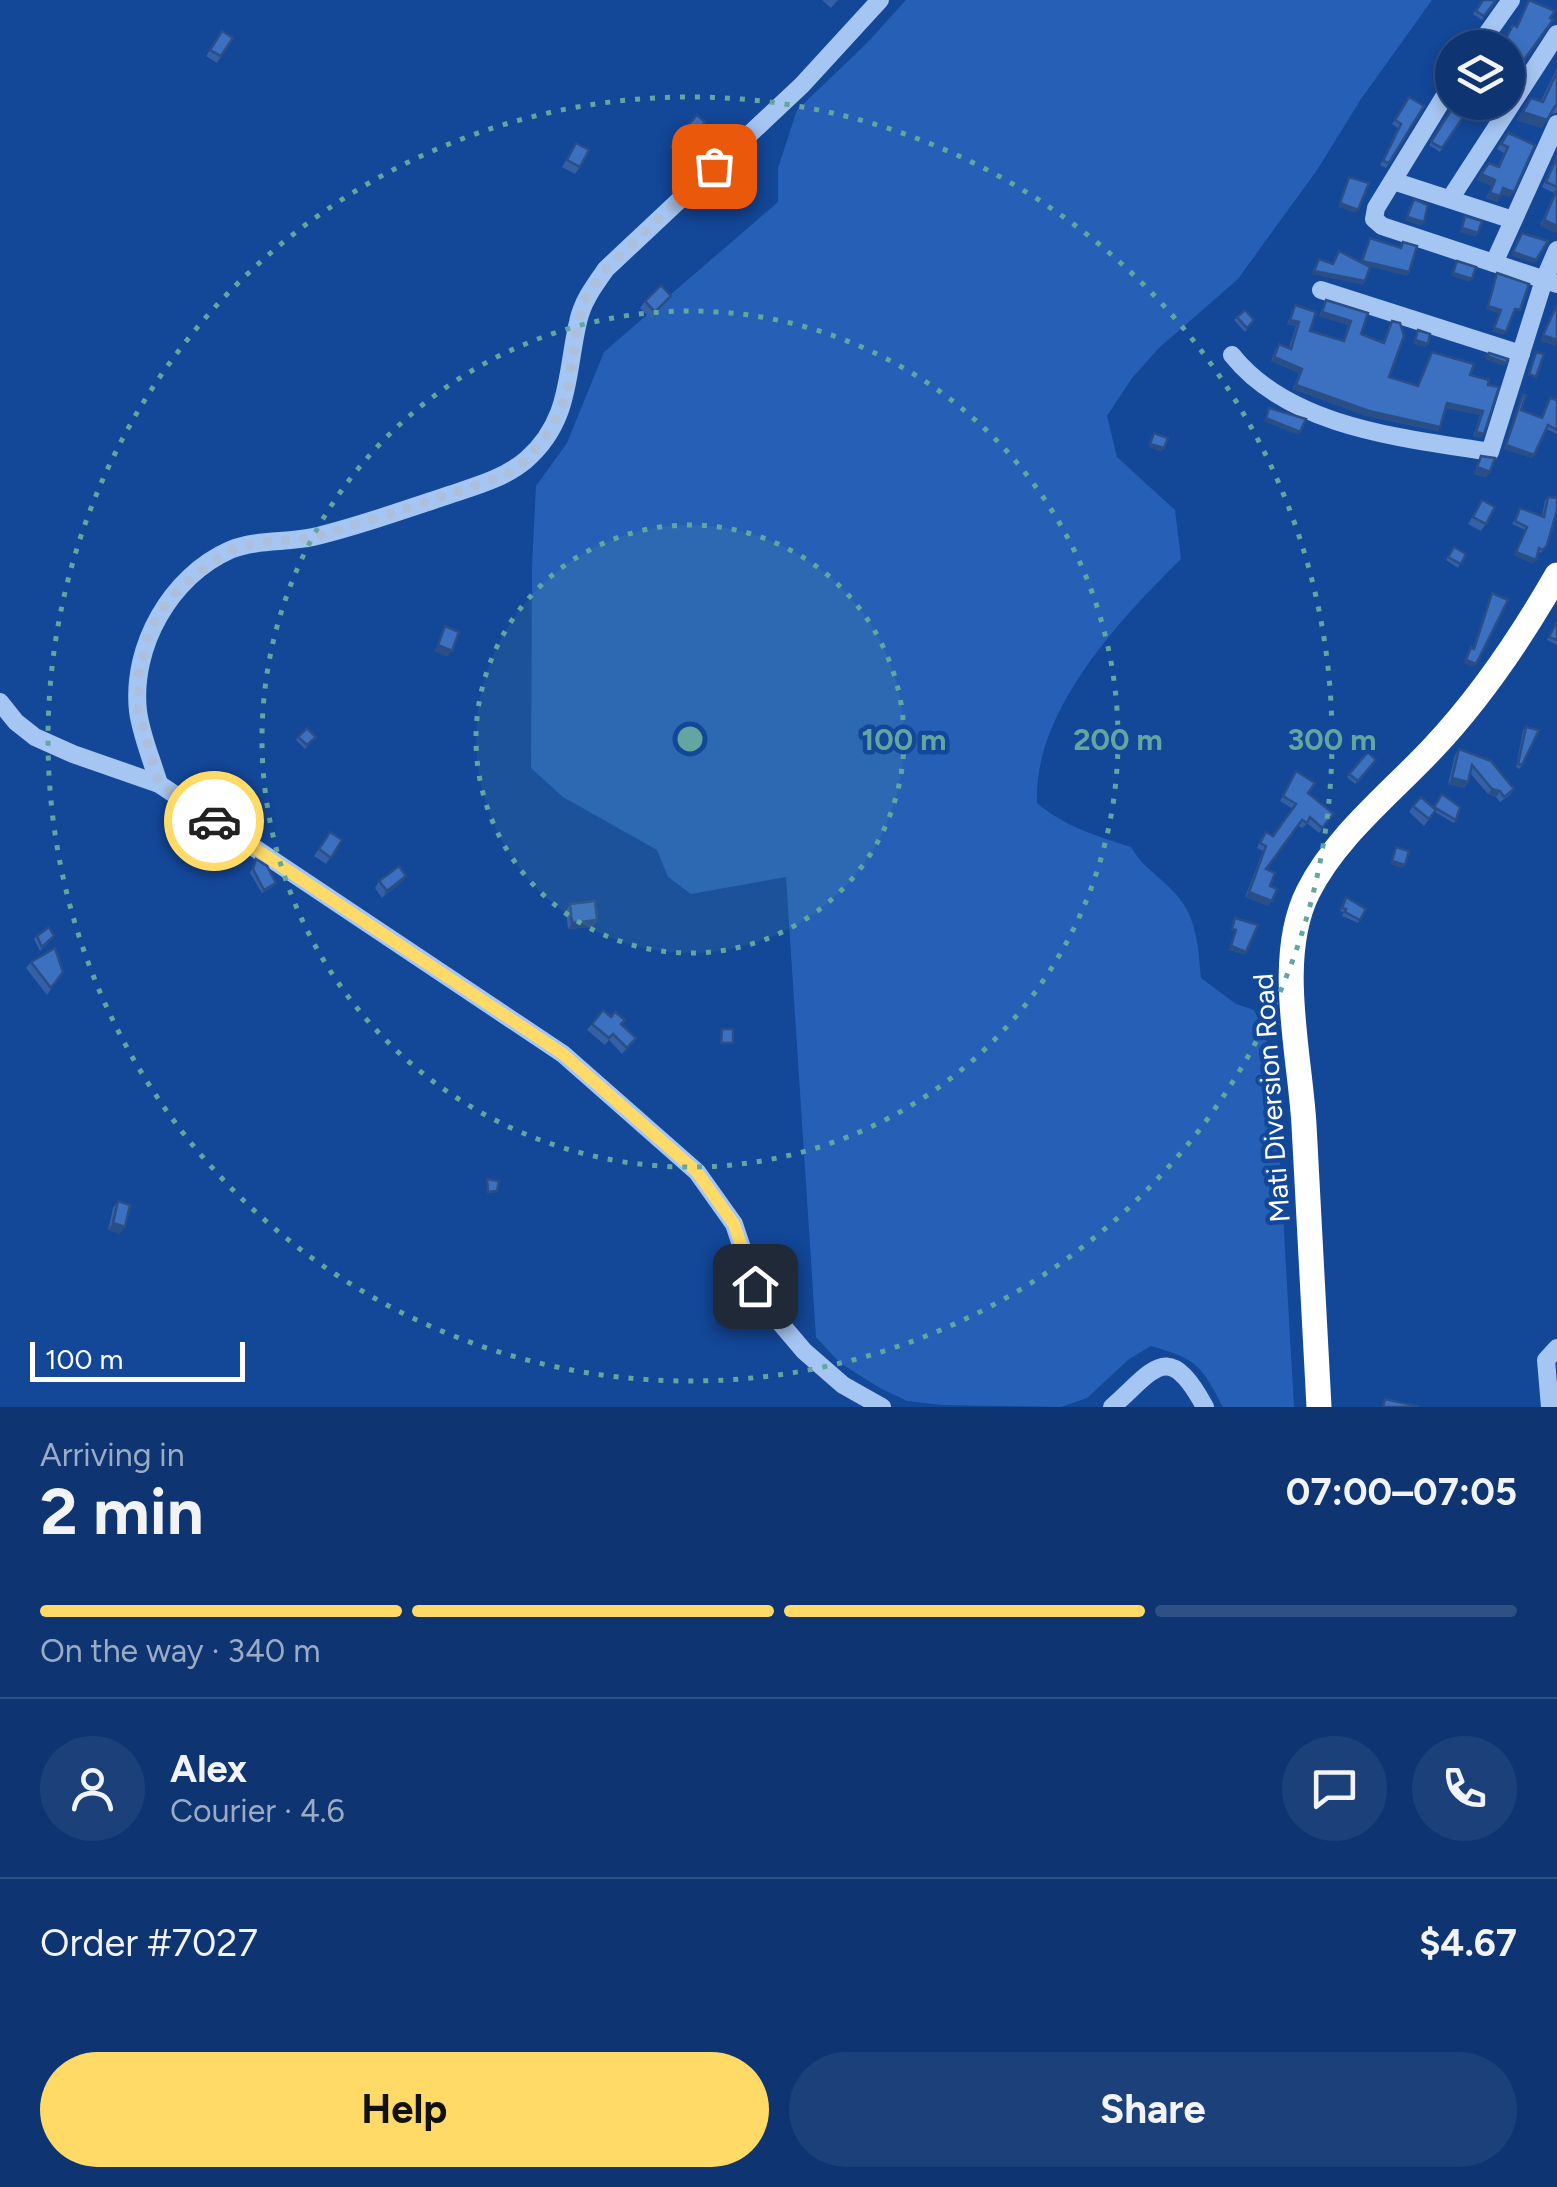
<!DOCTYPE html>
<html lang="en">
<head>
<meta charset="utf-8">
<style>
	body { margin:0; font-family:Figtree,sans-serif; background:#1c407a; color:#f1f3f6; height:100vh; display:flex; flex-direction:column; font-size:38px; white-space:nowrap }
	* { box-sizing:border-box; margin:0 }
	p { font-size:32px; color:#9babc4 }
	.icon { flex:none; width:55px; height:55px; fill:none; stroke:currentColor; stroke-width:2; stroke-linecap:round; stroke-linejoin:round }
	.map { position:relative; height:1407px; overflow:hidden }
	.drawer { display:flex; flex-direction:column; background:#0e3572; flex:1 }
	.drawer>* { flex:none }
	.controls { position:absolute; left:1435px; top:30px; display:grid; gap:20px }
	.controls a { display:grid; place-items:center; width:90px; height:90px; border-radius:50%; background:#0e3572; box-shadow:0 5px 15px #0003,0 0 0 2px #2e5084; font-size:50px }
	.scale { position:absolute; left:30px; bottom:25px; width:215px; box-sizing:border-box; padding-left:10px; border:5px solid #fff; border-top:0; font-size:28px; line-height:35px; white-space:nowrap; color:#fff; -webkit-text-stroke:8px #134798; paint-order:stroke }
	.pin { position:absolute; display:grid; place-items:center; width:85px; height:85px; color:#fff; margin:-42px; border-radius:20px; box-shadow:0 5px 15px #0006 }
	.courier { position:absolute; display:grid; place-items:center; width:100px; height:100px; margin:-50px; border:8px solid #ffda67; border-radius:50%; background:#fff; color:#222; box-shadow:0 2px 12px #0007 }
	.head em { font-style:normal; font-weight:700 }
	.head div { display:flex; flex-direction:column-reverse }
	.head { display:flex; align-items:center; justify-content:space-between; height:170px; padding:0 40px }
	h1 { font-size:65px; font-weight:700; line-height:75px }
	.bar { display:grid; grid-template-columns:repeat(4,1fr); gap:15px 10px; align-content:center; height:120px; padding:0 40px }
	.bar i { height:12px; border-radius:8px; background:#2e5084 }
	.bar .on { background:#ffda67 }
	.bar p { grid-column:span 4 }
	.line { display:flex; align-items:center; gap:25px; padding:0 40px; border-top:2px solid #2e5084 }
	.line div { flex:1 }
	.round { display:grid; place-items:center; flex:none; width:105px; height:105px; border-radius:52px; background:#1c407a }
	.button { display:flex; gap:20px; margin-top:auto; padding:20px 40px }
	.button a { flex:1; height:115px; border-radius:60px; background:#ffda67; color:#111; font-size:40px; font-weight:700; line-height:115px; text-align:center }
	.button a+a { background:#1c407a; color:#f1f3f6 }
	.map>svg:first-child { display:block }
	.green { fill:#2660b6 }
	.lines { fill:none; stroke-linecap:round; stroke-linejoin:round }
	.minor { stroke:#a5c5f3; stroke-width:18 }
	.highway { stroke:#fff; stroke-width:25 }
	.wall { fill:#3460a5 }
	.shaded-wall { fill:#2a4e86 }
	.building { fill:#3c70c0; stroke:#2a4e86; stroke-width:2.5 }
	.done { stroke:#acbfdb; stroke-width:10; stroke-dasharray:0 18 }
	.route { stroke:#ffda67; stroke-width:12 }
	.ring { fill:none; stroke:#63a6a1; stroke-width:5; stroke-dasharray:5 10 }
	.labels { text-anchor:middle; stroke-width:9; stroke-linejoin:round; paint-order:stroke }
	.street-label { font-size:28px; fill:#fff; stroke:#134798 }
	.centre { fill:#63a6a1; stroke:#134798; stroke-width:5 }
	.ring-label { font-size:30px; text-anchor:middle; font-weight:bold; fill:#63a6a1; stroke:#134798; stroke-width:9; stroke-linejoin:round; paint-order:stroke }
</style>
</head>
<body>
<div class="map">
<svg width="1557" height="1407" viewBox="0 0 1557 1407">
	<rect width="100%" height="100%" fill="#134798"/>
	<path class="green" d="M 906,0 L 1432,0 L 1361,99 L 1317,170 L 1238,279 L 1160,347 L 1132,378 L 1107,416 L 1117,457 L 1175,510 L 1181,559 C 1119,620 1033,712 1037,803 C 1064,826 1096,836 1131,847 C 1144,868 1153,871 1170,888 C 1197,913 1198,944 1201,978 L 1236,1004 L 1254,1010 L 1263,1028 L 1275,1073 L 1294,1407 L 1223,1407 C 1201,1365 1197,1359 1151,1346 L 1129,1359 L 1087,1398 L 1061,1407 L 942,1405 L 907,1401 L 880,1388 L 840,1363 L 816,1337 L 786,877 L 691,894 L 668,877 L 657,850 L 563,797 L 531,768 L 532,567 L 536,486 L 567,443 L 604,352 L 778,202 L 778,168 L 797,110 L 867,43 Z"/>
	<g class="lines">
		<g class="minor">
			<polyline points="1477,48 1511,0"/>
			<polyline points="1452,84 1376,208 1374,219 1382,226 1557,284"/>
			<polyline points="1393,181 1513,220"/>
			<polyline points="1450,199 1557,34"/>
			<polyline points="1494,263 1557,124"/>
			<polyline points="1321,290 1521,354"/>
			<path d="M 1232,355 C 1290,428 1404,438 1490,452 L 1544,280 L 1557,250"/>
			<polyline points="0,702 16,722 35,737 73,754 159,784 563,1054 697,1172 734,1224 755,1287 776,1318 804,1351 843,1385 882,1407"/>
			<path d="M 159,784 C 152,760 141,735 138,711 C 131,646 171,576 230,550 C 257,539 286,543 313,537 C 357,527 400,511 443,497 C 472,487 502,480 526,460 C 571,421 566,373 578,322 C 582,302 594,286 606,269 L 802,85 L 880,0"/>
			<path d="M 1112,1407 C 1155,1369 1168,1339 1205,1407"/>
			<polyline points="1550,1407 1546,1360 1557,1348"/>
		</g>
		<path class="highway" d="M 1319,1407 C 1314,1313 1309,1219 1304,1125 C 1300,1054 1275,958 1308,892 C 1336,836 1391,793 1433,748 C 1481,697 1522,636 1557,575"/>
	</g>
	<g class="wall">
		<polygon points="822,0 838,0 831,8"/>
		<polygon points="1482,0 1496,0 1482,20 1473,14"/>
		<polygon points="222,31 233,38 217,63 206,56"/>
		<polygon points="1557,68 1557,113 1550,114 1542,128 1517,120 1531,98 1541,101"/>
		<polygon points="1409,97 1424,106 1386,168 1380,165 1398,128 1392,124"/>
		<polygon points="1453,107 1466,113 1440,152 1429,145"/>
		<polygon points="697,115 700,128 704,131 695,146 690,141 678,154 670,147"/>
		<polygon points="1508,133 1510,197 1501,194 1497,202 1486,198 1492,186 1477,180 1489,163 1498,166 1504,153 1497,149"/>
		<polygon points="576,143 580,167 575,174 562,167"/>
		<polygon points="1557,155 1557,233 1540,226 1554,193 1542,187"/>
		<polygon points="1326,300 1361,334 1383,342 1392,321 1389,377 1417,386 1432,352 1470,375 1489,380 1481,438 1473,436 1480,415 1446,408 1440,427 1438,431 1366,416 1293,389 1299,373 1271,361 1276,348 1279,344 1289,348 1296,326 1287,324 1295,305 1310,331 1343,341 1348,325 1319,316"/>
		<polygon points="645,301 667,303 651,319 640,308"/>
		<polygon points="1237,317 1252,324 1245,332 1234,320"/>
		<polygon points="1523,394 1521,410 1541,418 1550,398 1557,415 1557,434 1546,429 1532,458 1504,449"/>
		<polygon points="1548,497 1547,545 1541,553 1538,552 1533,564 1514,555 1525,530 1512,524 1520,508 1542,516 1545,500"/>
		<polygon points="1482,500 1486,524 1481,531 1468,524"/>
		<polygon points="1454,547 1466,554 1458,568 1446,560"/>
		<polygon points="1557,623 1557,645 1547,640"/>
		<polygon points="1526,727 1522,765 1519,769 1516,767 1523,730"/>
		<polygon points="298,737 316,737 305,749 296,740"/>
		<polygon points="1459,749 1514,789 1510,795 1500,802 1496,797 1488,794 1470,773 1468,782 1464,788 1448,784 1455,755"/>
		<polygon points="1368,752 1376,760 1355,784 1347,777"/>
		<polygon points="1296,771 1308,793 1334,814 1319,833 1307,823 1303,828 1298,826 1266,869 1272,901 1268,906 1245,897 1263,851 1257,848 1262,837 1266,832 1273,836 1293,809 1280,801"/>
		<polygon points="1442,794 1456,820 1454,823 1435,812 1424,826 1409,812 1413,806 1433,807"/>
		<polygon points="330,832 342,840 326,864 314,856"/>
		<polygon points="256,859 274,886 262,893 250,873"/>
		<polygon points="406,876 402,882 382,898 375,888 379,881"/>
		<polygon points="1346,897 1366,909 1358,923 1342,916 1344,912 1340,911"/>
		<polygon points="570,904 597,920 593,927 568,929 566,911"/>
		<polygon points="37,936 52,939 40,951 34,939"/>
		<polygon points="31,962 63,972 47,995 26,968"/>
		<polygon points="603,1010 621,1024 636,1038 622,1054 609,1040 605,1045 587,1030"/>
		<polygon points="118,1201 120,1234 108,1230 113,1208"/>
	</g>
	<g class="shaded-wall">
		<polygon points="1523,112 1547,120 1542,128 1517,120"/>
		<polygon points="1481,174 1495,180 1492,186 1477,180"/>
		<polygon points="1503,188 1514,192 1510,197 1499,194"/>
		<polygon points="1490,193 1500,196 1497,202 1486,198"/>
		<polygon points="1340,203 1358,210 1355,213 1338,207"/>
		<polygon points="1407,217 1424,222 1421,226 1404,220"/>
		<polygon points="1544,220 1557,226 1557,233 1540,226"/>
		<polygon points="1462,228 1478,233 1476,237 1459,232"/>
		<polygon points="1513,252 1536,260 1534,263 1511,256"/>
		<polygon points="1362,261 1409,272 1407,276 1359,264"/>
		<polygon points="1314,271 1365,281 1363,285 1311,274"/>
		<polygon points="1453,273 1472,279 1470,282 1451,276"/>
		<polygon points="1488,306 1501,310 1499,314 1485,309"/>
		<polygon points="1322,312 1351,321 1348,325 1319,316"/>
		<polygon points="1290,320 1299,322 1296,326 1287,324"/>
		<polygon points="1494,328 1506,332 1504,335 1492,332"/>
		<polygon points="1543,335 1557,340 1556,346 1540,341"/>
		<polygon points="1415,340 1428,344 1425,347 1413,344"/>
		<polygon points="1487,356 1506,363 1504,366 1485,359"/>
		<polygon points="1274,357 1302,369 1299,373 1271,361"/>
		<polygon points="1296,385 1440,427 1438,431 1366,416 1293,389"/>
		<polygon points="1447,403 1483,411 1480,415 1444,408"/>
		<polygon points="1266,418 1300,432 1298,435 1263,421"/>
		<polygon points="1476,432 1484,434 1481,438 1473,436"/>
		<polygon points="1150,444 1164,448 1162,452 1148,447"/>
		<polygon points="1506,445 1534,455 1532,458 1504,449"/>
		<polygon points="1477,467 1490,472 1486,478 1473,474"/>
		<polygon points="1516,552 1536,560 1533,564 1514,555"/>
		<polygon points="438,645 452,651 447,657 433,651"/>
		<polygon points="1466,660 1476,664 1473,667 1463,663"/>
		<polygon points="1452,778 1468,782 1464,788 1448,784"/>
		<polygon points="1492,789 1500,791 1496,797 1488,794"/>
		<polygon points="1392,861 1405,865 1402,868 1390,864"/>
		<polygon points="406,876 402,882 382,898 387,891"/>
		<polygon points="1249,892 1272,901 1268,906 1245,897"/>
		<polygon points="597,920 593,927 568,929 572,923"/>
		<polygon points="1231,946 1246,952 1244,955 1228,950"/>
		<polygon points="113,1223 125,1227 120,1234 108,1230"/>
	</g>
	<g class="building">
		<polygon points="1483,0 1496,0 1484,16 1476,11"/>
		<polygon points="1529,0 1555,11 1550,18 1553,20 1508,82 1508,48 1501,48 1513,25 1517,27"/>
		<polygon points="222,31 233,38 221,56 210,50"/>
		<polygon points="1557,72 1557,106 1555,106 1547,120 1523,112 1531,98 1543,102"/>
		<polygon points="1409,97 1424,106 1389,163 1383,161 1401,124 1395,120"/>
		<polygon points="1453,107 1466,113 1442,148 1431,142"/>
		<polygon points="697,115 705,122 700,128 704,131 697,142 692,137 680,151 672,144"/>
		<polygon points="1508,133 1535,145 1514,192 1503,188 1500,196 1490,193 1495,180 1481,174 1489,163 1499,167 1508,147 1501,144"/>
		<polygon points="576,143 589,150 580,167 567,160"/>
		<polygon points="1557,157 1557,187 1546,182"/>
		<polygon points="1349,177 1369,183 1358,210 1340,203"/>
		<polygon points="1557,189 1557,226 1544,220"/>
		<polygon points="1414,199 1428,205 1424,222 1407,217"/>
		<polygon points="1465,216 1482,221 1478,233 1462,228"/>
		<polygon points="1522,233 1548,241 1536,260 1513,252"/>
		<polygon points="1370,238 1401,248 1403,242 1417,246 1409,272 1362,261"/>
		<polygon points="1339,251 1370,267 1365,281 1314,271 1319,259 1333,264"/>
		<polygon points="1457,261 1476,267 1472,279 1453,273"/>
		<polygon points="1497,273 1529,284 1520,310 1515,309 1506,332 1494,328 1501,310 1488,306"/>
		<polygon points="661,285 671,296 655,312 645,301"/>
		<polygon points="1326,300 1368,313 1361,334 1384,343 1392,321 1400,323 1404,336 1389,377 1418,386 1432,352 1474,364 1470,375 1489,380 1488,385 1499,387 1484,434 1476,432 1483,411 1447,403 1440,427 1369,411 1296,385 1302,369 1274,357 1279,344 1291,349 1299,322 1290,320 1295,305 1316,312 1310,331 1344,341 1351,321 1322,312"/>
		<polygon points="1557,305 1557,340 1543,335"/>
		<polygon points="1245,310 1254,320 1247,328 1237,317"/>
		<polygon points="1418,330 1430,334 1428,344 1415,340"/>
		<polygon points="1536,352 1544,354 1536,377 1529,374"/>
		<polygon points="1489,353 1508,359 1506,363 1487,356"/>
		<polygon points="1523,394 1526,395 1521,410 1542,418 1550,398 1557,400 1557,430 1548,425 1534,455 1506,445"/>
		<polygon points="1269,408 1306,419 1300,432 1266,418"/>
		<polygon points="1154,433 1168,438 1164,448 1150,444"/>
		<polygon points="1481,456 1495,458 1490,472 1477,467"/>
		<polygon points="1548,497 1557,498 1557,510 1547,545 1543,550 1539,548 1536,560 1516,552 1527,527 1515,521 1520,508 1544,517"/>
		<polygon points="1482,500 1495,507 1486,524 1473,517"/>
		<polygon points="1454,547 1466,554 1461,564 1448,557"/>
		<polygon points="1492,593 1508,600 1476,664 1466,660 1471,647 1474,649"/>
		<polygon points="1556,623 1557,623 1557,640 1549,637"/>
		<polygon points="445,626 459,632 452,651 438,645"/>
		<polygon points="1526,727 1539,730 1522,765 1518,764"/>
		<polygon points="307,728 316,737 307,745 298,737"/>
		<polygon points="1459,749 1491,761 1514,789 1504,797 1500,791 1492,789 1472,765 1468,782 1452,778"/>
		<polygon points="1368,752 1376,760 1358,781 1349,774"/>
		<polygon points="1296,771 1315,783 1308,793 1334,814 1322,828 1310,817 1307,823 1302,820 1266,869 1275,873 1270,886 1277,889 1272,901 1249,892 1266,846 1260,843 1266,832 1273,836 1296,804 1283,796"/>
		<polygon points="1442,794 1460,807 1456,820 1434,807"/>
		<polygon points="1421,797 1436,810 1429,819 1413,806"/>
		<polygon points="330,832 342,840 331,858 319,849"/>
		<polygon points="1396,847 1409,851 1405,865 1392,861"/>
		<polygon points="256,859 267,866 276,883 264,890 253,869"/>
		<polygon points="399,866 406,876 387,891 379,881"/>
		<polygon points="1346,897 1366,909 1360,920 1345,912 1346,909 1342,908"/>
		<polygon points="595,901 597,920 572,923 570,904"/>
		<polygon points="1235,918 1258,925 1246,952 1231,946 1236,930 1232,929"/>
		<polygon points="49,927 54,936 42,947 37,936"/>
		<polygon points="55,948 63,972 51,988 31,962"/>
		<polygon points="603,1010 611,1017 615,1012 625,1020 621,1024 636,1038 627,1048 613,1034 609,1038 592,1024"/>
		<polygon points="722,1029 733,1029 733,1043 721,1043"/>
		<polygon points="487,1179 499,1181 497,1191 488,1192"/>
		<polygon points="118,1201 130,1205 125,1227 113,1223"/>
		<polygon points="1385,1399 1417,1406 1417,1407 1383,1407"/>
	</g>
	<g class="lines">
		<polyline class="done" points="214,821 159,784 138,710 139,674 149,632 167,601 199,572 230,550 260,542 310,538 384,516 506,475 529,458 552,427 567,394 578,322 587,296 606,269 714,166"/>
		<polyline class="route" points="214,821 563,1054 697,1172 734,1224 755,1286"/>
	</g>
	<circle cx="690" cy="739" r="214" fill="#63a6a1" fill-opacity=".12"/>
	<g class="ring">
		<circle cx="690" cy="739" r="214"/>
		<circle cx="690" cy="739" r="428"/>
		<circle cx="690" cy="739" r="642"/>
	</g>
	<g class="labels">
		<g class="street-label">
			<text transform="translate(1271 1098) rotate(-94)" y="10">Mati Diversion Road</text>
		</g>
	</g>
	<circle cx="690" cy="739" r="15" class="centre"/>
	<g class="ring-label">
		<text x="904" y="750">100 m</text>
		<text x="1118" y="750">200 m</text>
		<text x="1332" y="750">300 m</text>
	</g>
</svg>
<div class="controls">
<a><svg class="icon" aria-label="layers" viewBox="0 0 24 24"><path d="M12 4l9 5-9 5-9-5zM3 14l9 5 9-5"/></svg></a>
</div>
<div class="scale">100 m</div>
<div class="pin" style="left:714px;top:166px;background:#ea580c"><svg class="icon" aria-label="bag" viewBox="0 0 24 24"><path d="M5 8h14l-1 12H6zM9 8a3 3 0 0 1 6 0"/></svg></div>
<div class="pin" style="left:755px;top:1286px;background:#1f2937"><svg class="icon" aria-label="home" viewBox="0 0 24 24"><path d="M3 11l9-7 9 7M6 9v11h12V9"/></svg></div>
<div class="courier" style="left:214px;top:821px"><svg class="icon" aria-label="car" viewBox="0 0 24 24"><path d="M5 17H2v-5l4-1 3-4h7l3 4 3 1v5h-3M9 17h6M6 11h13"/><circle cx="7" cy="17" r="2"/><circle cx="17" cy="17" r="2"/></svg></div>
</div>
<section class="drawer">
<div class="head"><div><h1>2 min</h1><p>Arriving in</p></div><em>07:00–07:05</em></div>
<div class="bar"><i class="on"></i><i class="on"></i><i class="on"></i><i></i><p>On the way · 340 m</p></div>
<div class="line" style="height:180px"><a class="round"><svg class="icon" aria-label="person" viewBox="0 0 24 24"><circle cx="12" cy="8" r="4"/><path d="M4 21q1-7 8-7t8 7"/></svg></a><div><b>Alex</b><p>Courier · 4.6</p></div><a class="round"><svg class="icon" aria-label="chat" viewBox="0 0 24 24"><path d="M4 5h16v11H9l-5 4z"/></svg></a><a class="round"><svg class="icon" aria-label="phone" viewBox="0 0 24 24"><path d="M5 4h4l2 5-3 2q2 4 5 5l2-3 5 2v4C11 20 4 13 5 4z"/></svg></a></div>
<div class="line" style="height:130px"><div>Order #7027</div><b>$4.67</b></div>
<div class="button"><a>Help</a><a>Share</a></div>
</section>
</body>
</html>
